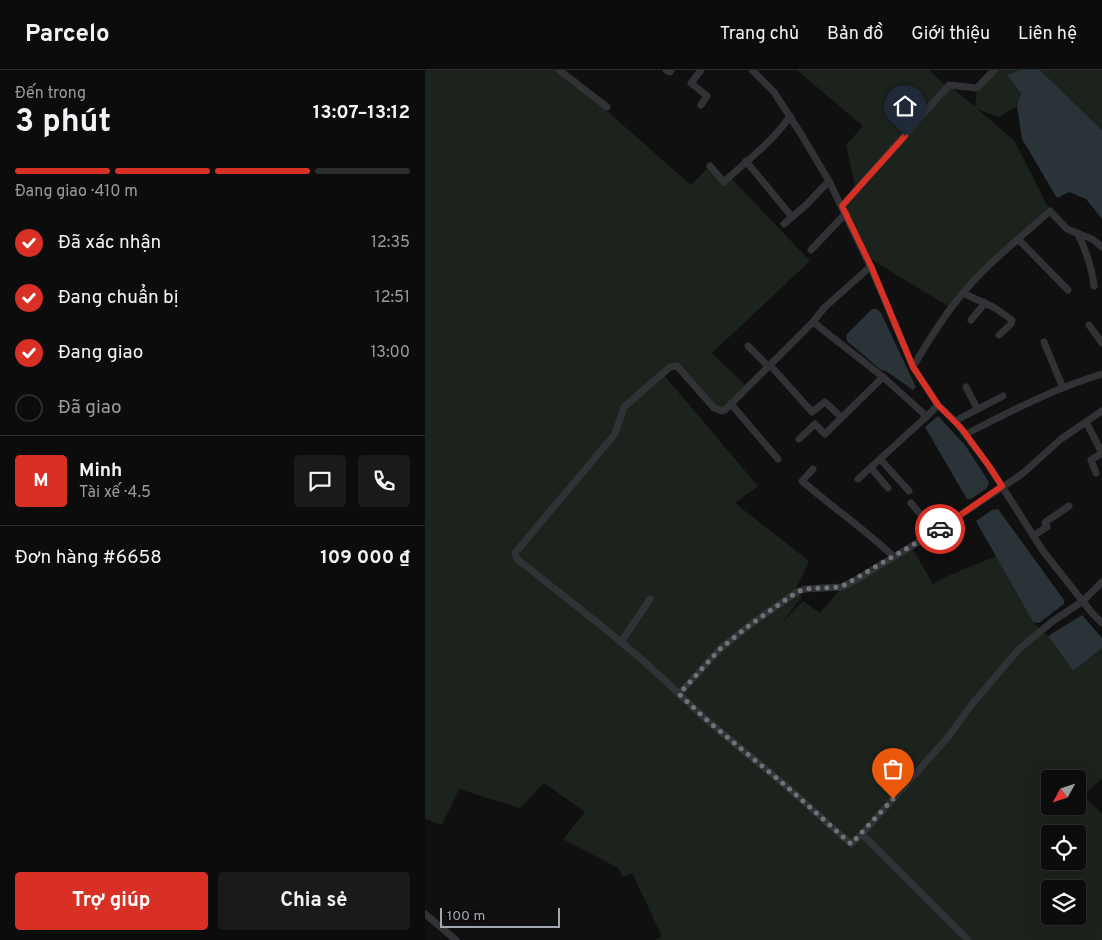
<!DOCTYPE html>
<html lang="vi">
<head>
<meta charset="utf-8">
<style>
	body { margin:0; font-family:Overpass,sans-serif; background:#1a1a1b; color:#f1f3f6; height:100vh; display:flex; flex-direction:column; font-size:19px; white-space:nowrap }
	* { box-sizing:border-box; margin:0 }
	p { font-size:16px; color:#9a9b9d }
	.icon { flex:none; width:28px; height:28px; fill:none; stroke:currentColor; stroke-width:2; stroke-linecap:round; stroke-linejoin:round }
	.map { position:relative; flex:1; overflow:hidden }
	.sheet { display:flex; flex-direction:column; background:#0c0c0d; width:425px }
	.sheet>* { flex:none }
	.needle { width:32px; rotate:230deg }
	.controls { position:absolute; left:616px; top:700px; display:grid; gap:10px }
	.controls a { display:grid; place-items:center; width:45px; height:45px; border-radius:5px; background:#0c0c0d; box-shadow:0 5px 20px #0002,0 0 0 1px #2c2c2e; font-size:25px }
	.scale { position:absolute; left:15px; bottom:12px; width:120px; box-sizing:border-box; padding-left:5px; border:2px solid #a2a8b0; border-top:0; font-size:14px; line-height:18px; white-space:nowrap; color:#a2a8b0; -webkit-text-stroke:4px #0b0b0c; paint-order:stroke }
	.pin { position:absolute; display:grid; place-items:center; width:42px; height:42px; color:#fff; margin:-51px -21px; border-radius:50% 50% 50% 0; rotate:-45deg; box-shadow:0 0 5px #0007 }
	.pin .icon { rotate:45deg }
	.courier { position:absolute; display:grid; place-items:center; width:50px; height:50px; margin:-25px; border:4px solid #d93025; border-radius:50%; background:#fff; color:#222; box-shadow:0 1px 6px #0007 }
	.head em { font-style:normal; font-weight:700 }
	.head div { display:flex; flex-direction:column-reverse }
	.head { display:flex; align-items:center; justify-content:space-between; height:85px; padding:0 15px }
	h1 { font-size:32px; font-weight:700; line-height:38px }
	.bar { display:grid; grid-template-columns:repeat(4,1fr); gap:8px 5px; align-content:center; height:60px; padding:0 15px }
	.bar i { height:6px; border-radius:4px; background:#2c2c2e }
	.bar .active { background:#d93025 }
	.bar p { grid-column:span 4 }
	.line { display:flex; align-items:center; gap:12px; padding:0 15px; border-top:1px solid #2c2c2e }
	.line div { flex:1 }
	.round { display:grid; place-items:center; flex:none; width:52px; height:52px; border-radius:5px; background:#1a1a1b }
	ol { padding:0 15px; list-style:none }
	li { display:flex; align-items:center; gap:15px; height:55px }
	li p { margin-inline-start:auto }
	li .icon { padding:5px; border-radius:50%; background:#d93025; color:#fff; stroke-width:4 }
	li:last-child { color:#9a9b9d }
	li i { width:28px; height:28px; border:2px solid #2c2c2e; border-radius:50% }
	.primary-button { display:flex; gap:10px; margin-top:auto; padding:10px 15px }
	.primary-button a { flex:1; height:58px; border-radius:5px; background:#d93025; color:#fff; font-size:20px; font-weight:700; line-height:58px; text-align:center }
	.primary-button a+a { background:#1a1a1b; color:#f1f3f6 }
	header { display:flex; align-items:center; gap:30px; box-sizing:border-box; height:70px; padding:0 25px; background:#0c0c0d; border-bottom:1px solid #2c2c2e }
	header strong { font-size:24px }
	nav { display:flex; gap:28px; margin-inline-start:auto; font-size:18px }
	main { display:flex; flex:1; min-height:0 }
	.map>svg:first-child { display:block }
	.green { fill:#1c231c; fill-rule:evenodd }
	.water { fill:#2a3338 }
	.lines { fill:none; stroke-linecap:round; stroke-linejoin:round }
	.street { stroke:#313235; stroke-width:7 }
	.done { stroke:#6f7378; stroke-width:5; stroke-dasharray:0 9 }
	.route { stroke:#d93025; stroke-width:6 }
</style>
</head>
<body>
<header>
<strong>Parcelo</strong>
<nav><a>Trang chủ</a><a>Bản đồ</a><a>Giới thiệu</a><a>Liên hệ</a></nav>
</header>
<main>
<section class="sheet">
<div class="head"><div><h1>3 phút</h1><p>Đến trong</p></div><em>13:07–13:12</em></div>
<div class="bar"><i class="active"></i><i class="active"></i><i class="active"></i><i></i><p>Đang giao · 410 m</p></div>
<ol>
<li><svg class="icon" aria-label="check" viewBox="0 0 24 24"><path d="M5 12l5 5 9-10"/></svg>Đã xác nhận<p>12:35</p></li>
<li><svg class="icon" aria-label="check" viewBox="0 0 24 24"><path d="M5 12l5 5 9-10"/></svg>Đang chuẩn bị<p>12:51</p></li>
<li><svg class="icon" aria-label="check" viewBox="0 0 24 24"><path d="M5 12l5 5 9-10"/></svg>Đang giao<p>13:00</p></li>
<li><i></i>Đã giao</li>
</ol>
<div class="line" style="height:90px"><b class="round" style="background:#d93025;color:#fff">M</b><div><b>Minh</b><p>Tài xế · 4.5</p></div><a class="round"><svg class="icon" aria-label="chat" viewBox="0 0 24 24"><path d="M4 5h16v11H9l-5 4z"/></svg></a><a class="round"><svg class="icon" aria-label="phone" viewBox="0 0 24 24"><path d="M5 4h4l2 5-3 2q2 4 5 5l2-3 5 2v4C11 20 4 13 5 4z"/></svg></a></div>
<div class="line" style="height:65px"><div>Đơn hàng #6658</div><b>109 000 ₫</b></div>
<div class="primary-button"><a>Trợ giúp</a><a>Chia sẻ</a></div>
</section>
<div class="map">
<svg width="677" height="870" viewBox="0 0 677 870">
	<rect width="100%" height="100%" fill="#101011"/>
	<g class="green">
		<path d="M 0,0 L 131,0 L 182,41 L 266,115 L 285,96 L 299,112 L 307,109 L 385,191 L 287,283 L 322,317 L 297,341 L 248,296 L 237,303 L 333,416 L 310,433 L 384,491 L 371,519 L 377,527 L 356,554 L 378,531 L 395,543 L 417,517 L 487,478 L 508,514 L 525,505 L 571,486 L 608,552 L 623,566 L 647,600 L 677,578 L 677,709 L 658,725 L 677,744 L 677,870 L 230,870 L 237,866 L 207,803 L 198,807 L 193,798 L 138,769 L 160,742 L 119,713 L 95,738 L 34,719 L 17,755 L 0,749 ZM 625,709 L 652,709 L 652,736 L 625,736 ZM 625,764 L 652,764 L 652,791 L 625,791 ZM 625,819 L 652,819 L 652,846 L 625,846 Z"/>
		<polygon points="372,0 504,0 522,17 524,15 550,37 552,18 567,0 594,0 582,5 596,25 592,36 574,47 552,39 589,70 625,141 557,202 526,238 441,186 417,136 431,121 421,75 438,56"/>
		<polygon points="615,0 677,0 677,60"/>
	</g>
	<g class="water">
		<polygon points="594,0 615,0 677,60 677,149 661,129 644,122 632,128 597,69 592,36 596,24 582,5"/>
		<polygon points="447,239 452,239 456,243 491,317 488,320 461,301 456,300 423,272 421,268 422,264"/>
		<polygon points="513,346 540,375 564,412 562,418 546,429 542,429 500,357"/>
		<polygon points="573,439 639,530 639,534 614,553 608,552 551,451 567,440"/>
		<polygon points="657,545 677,568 677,578 648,601 623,566"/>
	</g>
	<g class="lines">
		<g class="street">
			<polyline points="134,0 182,37"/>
			<polyline points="241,0 245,2 246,0"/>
			<polyline points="327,0 349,22 376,64 404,111 447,200 488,297 513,335 530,351 564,396 618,481 667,543 677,553"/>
			<polyline points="276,35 282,26 266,13 276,0"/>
			<polyline points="321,91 367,147"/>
			<path d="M 285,96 L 299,112 C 321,91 348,72 365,46"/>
			<polyline points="417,136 524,15 552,18 569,0"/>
			<polyline points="359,154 381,135 404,111"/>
			<path d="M 653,164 C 661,181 667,197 669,216"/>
			<polyline points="594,170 643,220"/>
			<polyline points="386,180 421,143"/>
			<polyline points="538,223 570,238 587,250 586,254 574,265"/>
			<polyline points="546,250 560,233"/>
			<polyline points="388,252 458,307"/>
			<polyline points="664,255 677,273"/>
			<polyline points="619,272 638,318"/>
			<polyline points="323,276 343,296"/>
			<polyline points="345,295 387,342 400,332 416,347"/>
			<path d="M 488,297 C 502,273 516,250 533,229 C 559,196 594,169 625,141 L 642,159 L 667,169 L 677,177"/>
			<polyline points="541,317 552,338"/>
			<polyline points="306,334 353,389"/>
			<polyline points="677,341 636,369 597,404 510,462 429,511 417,517 380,519 372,522 326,554 295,579 254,624 284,652 360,715 426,774 437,764 523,667 548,633 594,579 628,551 658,531 677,512"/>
			<polyline points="500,348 513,335"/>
			<polyline points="530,351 578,326"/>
			<polyline points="661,352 677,383 666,390 671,403"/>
			<path d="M 541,364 C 585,342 629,318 677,304"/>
			<polyline points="374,369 390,354 400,364 458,307 498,343 500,348 433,409"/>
			<polyline points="456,390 484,421"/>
			<polyline points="446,398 463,418"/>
			<path d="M 388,399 L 377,411 C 407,437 439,459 468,486"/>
			<polyline points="486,433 510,462"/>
			<polyline points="608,466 622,457 620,453 622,451 644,436"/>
			<polyline points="196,572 225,529"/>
			<path d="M 254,624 C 204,575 147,533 92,489 L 90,483 L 190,364 L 199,337 L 245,297 L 252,296 L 289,338 L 297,341 L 300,340 L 388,252 L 399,238 L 446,196"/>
			<polyline points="437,764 543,870"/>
			<polyline points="0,844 31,870"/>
		</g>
	</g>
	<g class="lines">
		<polyline class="done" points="468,729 426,774 360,715 284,652 254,624 295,579 326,554 372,522 380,519 416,517 515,459"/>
		<polyline class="route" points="480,66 417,136 446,196 488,297 513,335 537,359 564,396 577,416 515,459"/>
	</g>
</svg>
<div class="controls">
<a><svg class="needle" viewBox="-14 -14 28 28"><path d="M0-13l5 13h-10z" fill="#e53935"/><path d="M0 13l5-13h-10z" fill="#9a9b9d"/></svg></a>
<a><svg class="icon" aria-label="locate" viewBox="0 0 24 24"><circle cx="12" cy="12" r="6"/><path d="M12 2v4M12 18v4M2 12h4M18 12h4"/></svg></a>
<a><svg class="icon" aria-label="layers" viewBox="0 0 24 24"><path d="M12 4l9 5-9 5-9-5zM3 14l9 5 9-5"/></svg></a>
</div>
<div class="scale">100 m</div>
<div class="pin" style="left:468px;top:729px;background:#ea580c"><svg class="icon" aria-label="bag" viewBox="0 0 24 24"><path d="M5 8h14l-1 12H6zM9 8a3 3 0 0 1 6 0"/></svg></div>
<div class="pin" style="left:480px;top:66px;background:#1f2937"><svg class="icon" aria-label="home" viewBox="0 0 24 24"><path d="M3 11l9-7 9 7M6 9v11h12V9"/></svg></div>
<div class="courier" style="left:515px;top:459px"><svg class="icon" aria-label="car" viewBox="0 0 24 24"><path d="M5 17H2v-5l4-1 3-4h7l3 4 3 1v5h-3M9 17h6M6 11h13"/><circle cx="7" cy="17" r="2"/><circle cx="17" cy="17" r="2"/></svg></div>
</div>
</main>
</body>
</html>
